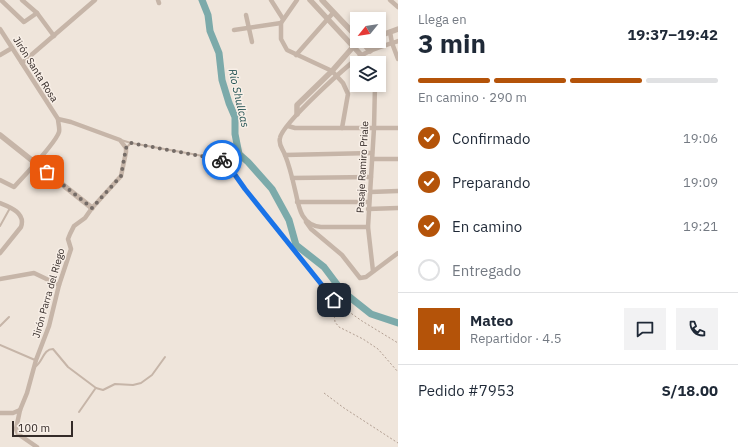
<!DOCTYPE html>
<html lang="es">
<head>
<meta charset="utf-8">
<style>
	body { margin:0; font-family:"IBM Plex Sans",sans-serif; background:#f2f2f3; color:#1f2937; height:100vh; display:flex; flex-direction:column; font-size:15px; white-space:nowrap }
	* { box-sizing:border-box; margin:0 }
	p { font-size:13px; color:#747a83 }
	.icon { flex:none; width:22px; height:22px; fill:none; stroke:currentColor; stroke-width:2; stroke-linecap:round; stroke-linejoin:round }
	.map { position:relative; flex:1; overflow:hidden }
	.side { display:flex; flex-direction:column; background:#fff; width:340px }
	.side>* { flex:none }
	.needle { width:26px; rotate:240deg }
	.tools { position:absolute; left:350px; top:12px; display:grid; gap:8px }
	.tools a { display:grid; place-items:center; width:36px; height:36px; border-radius:0px; background:#fff; box-shadow:0 2px 6px #0003; font-size:20px }
	.scale { position:absolute; left:12px; bottom:10px; width:61px; box-sizing:border-box; padding-left:4px; border:2px solid #342b28; border-top:0; font-size:11px; line-height:14px; white-space:nowrap; color:#342b28; -webkit-text-stroke:3px #f8efe7; paint-order:stroke }
	.pin { position:absolute; display:grid; place-items:center; width:34px; height:34px; color:#fff; margin:-17px; border-radius:8px; box-shadow:0 2px 6px #0006 }
	.courier { position:absolute; display:grid; place-items:center; width:40px; height:40px; margin:-20px; border:3px solid #1a73e8; border-radius:50%; background:#fff; color:#222; box-shadow:0 1px 5px #0007 }
	.head em { font-style:normal; font-weight:700 }
	.head div { display:flex; flex-direction:column-reverse }
	.head { display:flex; align-items:center; justify-content:space-between; height:68px; padding:0 20px }
	h1 { font-size:26px; font-weight:700; line-height:30px }
	.bar { display:grid; grid-template-columns:repeat(4,1fr); gap:6px 4px; align-content:center; height:48px; padding:0 20px }
	.bar i { height:5px; border-radius:3px; background:#e0e1e3 }
	.bar .current { background:#b45309 }
	.bar p { grid-column:span 4 }
	.line { display:flex; align-items:center; gap:10px; padding:0 20px; border-top:1px solid #e0e1e3 }
	.line div { flex:1 }
	.round { display:grid; place-items:center; flex:none; width:42px; height:42px; border-radius:0px; background:#f2f2f3 }
	ol { padding:0 20px; list-style:none }
	li { display:flex; align-items:center; gap:12px; height:44px }
	li p { margin-inline-start:auto }
	li .icon { padding:4px; border-radius:50%; background:#b45309; color:#fff; stroke-width:4 }
	li:last-child { color:#747a83 }
	li i { width:22px; height:22px; border:2px solid #e0e1e3; border-radius:50% }
	main { display:flex; flex:1; min-height:0 }
	.map>svg:first-child { display:block }
	.lines { fill:none; stroke-linecap:round; stroke-linejoin:round }
	.river { stroke:#7caaaa; stroke-width:7 }
	.path { stroke:#b29f92; stroke-width:1; stroke-dasharray:2 2; stroke-linecap:butt }
	.service { stroke:#c6b5a8; stroke-width:2 }
	.minor { stroke:#c6b5a8; stroke-width:4.5 }
	.tertiary { stroke:#c6b5a8; stroke-width:5.5 }
	.done { stroke:#756c67; stroke-width:4; stroke-dasharray:0 7.2 }
	.route { stroke:#1a73e8; stroke-width:5 }
	.labels { text-anchor:middle; stroke-width:3; stroke-linejoin:round; paint-order:stroke }
	.street-label { font-size:10px; fill:#342b28; stroke:#f8efe7 }
	.water-label { font-size:11px; font-style:italic; fill:#215152; stroke:#f8efe7 }
</style>
</head>
<body>
<main>
<div class="map">
<svg width="398" height="447" viewBox="0 0 398 447">
	<rect width="100%" height="100%" fill="#efe5db"/>
	<g class="lines">
		<polyline class="river" points="202,0 208,15 210,31 219,53 222,80 229,103 235,117 235,134 239,154 248,162 272,189 289,220 296,245 324,267 342,291 371,314 398,323"/>
		<g class="path">
			<polyline points="335,302 362,321 398,343"/>
			<polyline points="333,304 335,322 339,327 363,339 378,349 398,372"/>
			<polyline points="324,393 344,408 398,443"/>
		</g>
		<g class="service">
			<polyline points="121,140 131,143"/>
			<path d="M 127,147 L 131,143 L 220,159 C 227,164 231,169 235,176 L 334,300"/>
			<polyline points="0,226 10,208"/>
			<polyline points="0,326 9,317"/>
			<polyline points="0,345 35,360"/>
			<path d="M 35,367 C 43,362 43,349 53,349 L 68,367 L 96,388 L 103,390 L 115,384 L 133,385 L 141,383 L 152,375 L 165,357"/>
			<polyline points="79,412 95,389"/>
		</g>
		<g class="minor">
			<polyline points="1,0 24,22 37,13"/>
			<polyline points="22,0 37,13 54,36"/>
			<polyline points="158,0 159,3"/>
			<polyline points="271,0 283,19"/>
			<polyline points="297,0 281,23 281,39 287,50 332,71 343,83 348,94 342,128"/>
			<polyline points="390,0 398,7"/>
			<polyline points="246,15 252,42"/>
			<path d="M 0,29 L 58,119 C 58,123 60,128 59,132 C 56,143 23,177 14,187 L 0,180"/>
			<polyline points="234,30 281,23"/>
			<polyline points="390,32 392,43 398,59"/>
			<polyline points="0,55 12,48"/>
			<polyline points="296,55 333,13"/>
			<polyline points="362,56 368,63"/>
			<polyline points="22,63 95,0"/>
			<polyline points="288,126 295,128 398,128"/>
			<polyline points="285,155 372,153"/>
			<polyline points="372,159 398,159"/>
			<polyline points="292,178 371,177"/>
			<polyline points="370,192 398,191"/>
			<polyline points="297,202 369,202"/>
			<path d="M 0,203 C 10,207 26,213 21,227 L 0,253"/>
			<polyline points="368,209 398,208"/>
			<polyline points="306,222 311,229 342,255 360,278 366,277 398,253"/>
			<path d="M 368,227 L 321,227 C 302,225 299,209 296,194 C 293,181 290,167 285,155 C 283,149 278,145 280,138 C 282,124 349,63 364,54 C 374,48 387,45 398,41"/>
			<polyline points="373,271 368,227 374,128 375,85"/>
			<polyline points="0,279 34,273 59,285"/>
			<polyline points="0,413 13,413 20,410"/>
			<polyline points="37,447 18,434 16,429 20,410 27,393 36,360 49,326 59,285 71,249 68,239 70,234 74,226 85,218 92,208 121,176 126,152 126,148 120,140 71,122 58,119"/>
		</g>
		<g class="tertiary">
			<polyline points="310,0 362,56"/>
			<polyline points="322,0 357,37"/>
			<polyline points="379,36 398,29"/>
			<polyline points="361,41 370,51"/>
			<polyline points="297,114 297,105 332,71 353,47 364,41"/>
			<polyline points="0,135 92,208"/>
		</g>
	</g>
	<g class="lines">
		<polyline class="done" points="47,172 92,208 121,176 126,148 131,143 222,160"/>
		<polyline class="route" points="222,160 228,165 245,189 334,300"/>
	</g>
	<g class="labels">
		<g class="street-label">
			<text transform="translate(36 69) rotate(58)" y="4">Jirón Santa Rosa</text>
			<text transform="translate(362 167) rotate(-87)" y="4">Pasaje Ramiro Priale</text>
			<text transform="translate(48 293) rotate(-74)" y="4">Jirón Parra del Riego</text>
		</g>
		<g class="water-label">
			<text transform="translate(239 98) rotate(77)" y="4">Río Shullcas</text>
		</g>
	</g>
</svg>
<div class="tools">
<a><svg class="needle" viewBox="-14 -14 28 28"><path d="M0-13l5 13h-10z" fill="#e53935"/><path d="M0 13l5-13h-10z" fill="#747a83"/></svg></a>
<a><svg class="icon" aria-label="layers" viewBox="0 0 24 24"><path d="M12 4l9 5-9 5-9-5zM3 14l9 5 9-5"/></svg></a>
</div>
<div class="scale">100 m</div>
<div class="pin" style="left:47px;top:172px;background:#ea580c"><svg class="icon" aria-label="bag" viewBox="0 0 24 24"><path d="M5 8h14l-1 12H6zM9 8a3 3 0 0 1 6 0"/></svg></div>
<div class="pin" style="left:334px;top:300px;background:#1f2937"><svg class="icon" aria-label="home" viewBox="0 0 24 24"><path d="M3 11l9-7 9 7M6 9v11h12V9"/></svg></div>
<div class="courier" style="left:222px;top:160px"><svg class="icon" aria-label="bike" viewBox="0 0 24 24"><circle cx="6" cy="16" r="4"/><circle cx="18" cy="16" r="4"/><path d="M6 16l4-8h5l3 8M10 8l3 8H6M13 5h3"/></svg></div>
</div>
<section class="side">
<div class="head"><div><h1>3 min</h1><p>Llega en</p></div><em>19:37–19:42</em></div>
<div class="bar"><i class="current"></i><i class="current"></i><i class="current"></i><i></i><p>En camino · 290 m</p></div>
<ol>
<li><svg class="icon" aria-label="check" viewBox="0 0 24 24"><path d="M5 12l5 5 9-10"/></svg>Confirmado<p>19:06</p></li>
<li><svg class="icon" aria-label="check" viewBox="0 0 24 24"><path d="M5 12l5 5 9-10"/></svg>Preparando<p>19:09</p></li>
<li><svg class="icon" aria-label="check" viewBox="0 0 24 24"><path d="M5 12l5 5 9-10"/></svg>En camino<p>19:21</p></li>
<li><i></i>Entregado</li>
</ol>
<div class="line" style="height:72px"><b class="round" style="background:#b45309;color:#fff">M</b><div><b>Mateo</b><p>Repartidor · 4.5</p></div><a class="round"><svg class="icon" aria-label="chat" viewBox="0 0 24 24"><path d="M4 5h16v11H9l-5 4z"/></svg></a><a class="round"><svg class="icon" aria-label="phone" viewBox="0 0 24 24"><path d="M5 4h4l2 5-3 2q2 4 5 5l2-3 5 2v4C11 20 4 13 5 4z"/></svg></a></div>
<div class="line" style="height:52px"><div>Pedido #7953</div><b>S/18.00</b></div>
</section>
</main>
</body>
</html>
